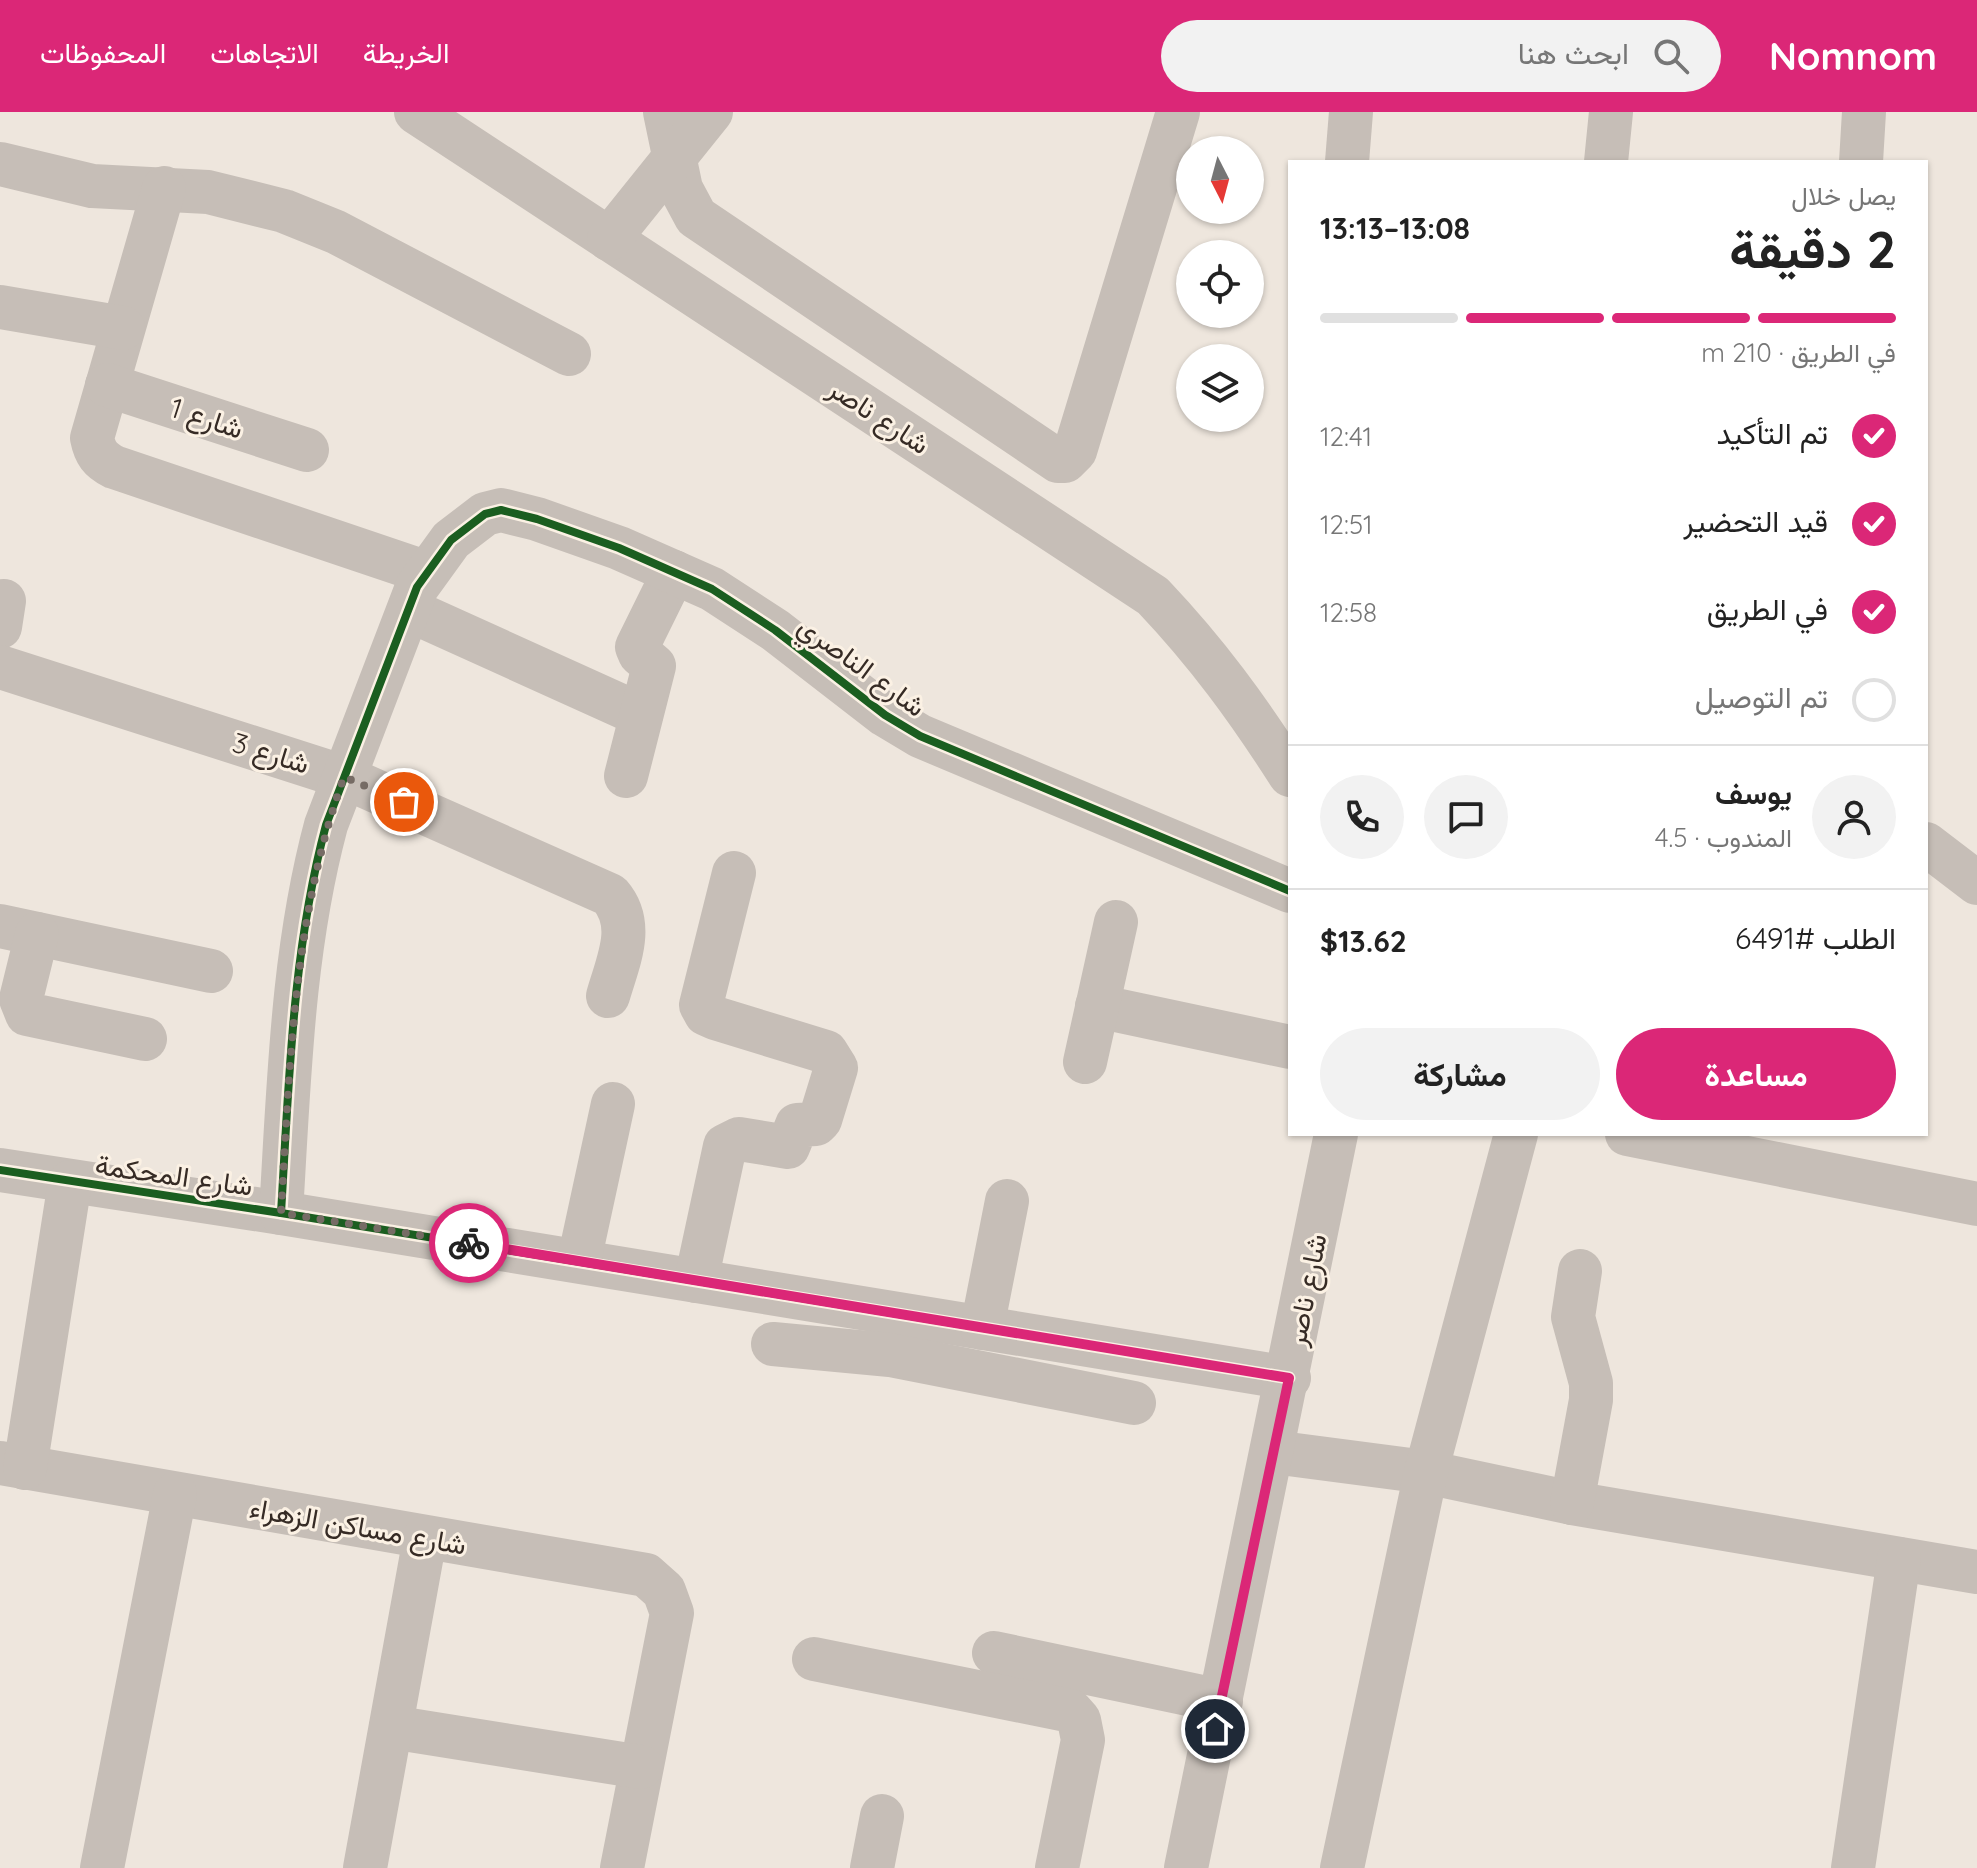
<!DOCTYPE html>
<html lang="ar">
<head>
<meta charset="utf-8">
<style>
	body { margin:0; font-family:Quicksand,Vazirmatn,sans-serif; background:#f2f2f2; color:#222; direction:rtl; height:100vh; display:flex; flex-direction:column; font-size:30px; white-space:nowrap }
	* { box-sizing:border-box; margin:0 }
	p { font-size:26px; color:#767676 }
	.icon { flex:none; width:44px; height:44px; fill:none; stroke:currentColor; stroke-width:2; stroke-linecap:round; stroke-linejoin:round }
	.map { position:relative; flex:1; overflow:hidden; direction:ltr }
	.details { position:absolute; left:1288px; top:48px; width:640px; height:976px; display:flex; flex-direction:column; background:#fff; border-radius:0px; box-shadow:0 2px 6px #0004; direction:rtl }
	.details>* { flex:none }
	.needle { width:52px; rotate:174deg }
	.controls { position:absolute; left:1176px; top:24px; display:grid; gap:16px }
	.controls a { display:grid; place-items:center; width:88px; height:88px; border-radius:50%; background:#fff; box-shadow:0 2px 6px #0004; font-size:40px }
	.pin { position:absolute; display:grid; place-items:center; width:68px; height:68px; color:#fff; margin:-34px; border:4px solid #fff; border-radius:50%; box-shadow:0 2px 8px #0007 }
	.courier { position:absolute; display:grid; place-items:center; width:80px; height:80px; margin:-40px; border:6px solid #db2777; border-radius:50%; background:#fff; color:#222; box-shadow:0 2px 10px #0007 }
	.headline em { font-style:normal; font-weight:700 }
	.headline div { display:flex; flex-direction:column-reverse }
	.headline { display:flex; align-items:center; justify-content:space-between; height:136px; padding:0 32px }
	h1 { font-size:52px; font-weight:700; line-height:60px }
	.bar { display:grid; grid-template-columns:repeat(4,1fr); gap:12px 8px; align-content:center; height:96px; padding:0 32px }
	.bar i { height:10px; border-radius:6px; background:#e0e0e0 }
	.bar .active { background:#db2777 }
	.bar p { grid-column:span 4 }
	.line { display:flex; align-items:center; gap:20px; padding:0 32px; border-top:2px solid #e0e0e0 }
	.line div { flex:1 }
	.round { display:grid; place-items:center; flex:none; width:84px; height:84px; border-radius:42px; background:#f2f2f2 }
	ol { padding:0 32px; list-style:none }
	li { display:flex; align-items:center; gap:24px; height:88px }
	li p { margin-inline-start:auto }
	li .icon { padding:8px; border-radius:50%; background:#db2777; color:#fff; stroke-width:4 }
	li:last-child { color:#767676 }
	li i { width:44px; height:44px; border:4px solid #e0e0e0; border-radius:50% }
	.primary-button { display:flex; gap:16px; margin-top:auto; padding:16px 32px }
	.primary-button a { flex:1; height:92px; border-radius:48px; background:#db2777; color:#fff; font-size:32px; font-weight:700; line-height:92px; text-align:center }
	.primary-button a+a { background:#f2f2f2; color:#222 }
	header { display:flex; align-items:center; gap:48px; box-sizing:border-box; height:112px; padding:0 40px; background:#db2777; color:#fff }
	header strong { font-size:38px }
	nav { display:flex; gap:44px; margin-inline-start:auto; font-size:28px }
	.search { width:560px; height:72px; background:#f2f2f2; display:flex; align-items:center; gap:20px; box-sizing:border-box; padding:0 28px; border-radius:44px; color:#767676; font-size:30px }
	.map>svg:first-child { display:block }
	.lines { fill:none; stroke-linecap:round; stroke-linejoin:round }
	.minor { stroke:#c6beb7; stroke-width:44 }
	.cycleway-casing { stroke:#fbf1e4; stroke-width:13 }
	.cycleway { stroke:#1b5e20; stroke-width:8 }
	.done { stroke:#766c65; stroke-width:8; stroke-dasharray:0 14.4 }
	.route { stroke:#db2777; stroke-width:10 }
	.labels { text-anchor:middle; stroke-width:6; stroke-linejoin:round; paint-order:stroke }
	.street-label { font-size:28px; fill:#362b25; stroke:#fbf1e4 }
</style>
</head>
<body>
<header>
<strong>Nomnom</strong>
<div class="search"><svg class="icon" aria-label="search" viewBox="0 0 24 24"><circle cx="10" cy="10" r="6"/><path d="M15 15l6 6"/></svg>ابحث هنا</div>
<nav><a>الخريطة</a><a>الاتجاهات</a><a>المحفوظات</a></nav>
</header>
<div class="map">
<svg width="1977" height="1756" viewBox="0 0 1977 1756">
	<rect width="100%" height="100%" fill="#eee6dd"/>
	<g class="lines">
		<g class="minor">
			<path d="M 416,0 L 1153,484 C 1207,541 1248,597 1290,663"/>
			<polyline points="665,0 681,77 696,105 1058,349 1065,349 1075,339 1178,0"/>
			<polyline points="1347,50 1351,0"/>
			<polyline points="1606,50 1611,0"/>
			<polyline points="1861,50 1864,0"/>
			<polyline points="0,52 92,74 208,80 284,99 336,120 569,242"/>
			<path d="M 164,76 L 92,326 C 95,341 100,348 114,355 L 425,460"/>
			<polyline points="609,127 711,0"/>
			<polyline points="0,195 123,216"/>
			<polyline points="107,273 307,338"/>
			<polyline points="409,498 641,603"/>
			<polyline points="0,515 4,489"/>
			<path d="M 0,555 L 344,665 L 610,783 C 636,813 618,849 608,884"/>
			<polyline points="626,664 654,554 640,542 637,535 674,460"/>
			<polyline points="1926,732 1977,771"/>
			<polyline points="0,814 211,859"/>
			<polyline points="37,822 21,887 27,902 145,927"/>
			<polyline points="1097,894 1290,935"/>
			<polyline points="1085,950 1116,810"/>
			<polyline points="1627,1022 1977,1092"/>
			<polyline points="0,1058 281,1101 1289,1266"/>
			<path d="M 281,1101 C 289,971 292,840 326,713 L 417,475 L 451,428 L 485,402 L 501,398 L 537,407 L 619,436 L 712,477 L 775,518 L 885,603 L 920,624 L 1290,779"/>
			<polyline points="579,1149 613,992"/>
			<polyline points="696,1169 725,1034 739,1027 788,1035 797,1013 816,1012 820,1008 836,956 826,940 715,906 706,902 701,893 734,761"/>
			<polyline points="982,1216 1007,1089"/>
			<polyline points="773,1232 890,1243 1134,1291"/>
			<polyline points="1273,1340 1426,1360 1572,1391 1977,1460"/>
			<polyline points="0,1351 646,1463 664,1479 672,1501 622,1756"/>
			<polyline points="25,1356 70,1070"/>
			<polyline points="1572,1391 1591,1288 1591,1271 1573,1205 1580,1159"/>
			<polyline points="994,1541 1221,1589"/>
			<polyline points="814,1547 1071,1599 1079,1608 1083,1628 1057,1756"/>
			<polyline points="391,1615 641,1655"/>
			<polyline points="102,1756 175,1382"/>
			<polyline points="365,1756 425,1426"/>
			<polyline points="872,1756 882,1704"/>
			<polyline points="1186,1756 1336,1022"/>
			<polyline points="1342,1756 1426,1360 1516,1022"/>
			<polyline points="1853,1756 1899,1447"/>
		</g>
		<defs>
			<g id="cycleway">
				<polyline points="0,1058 281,1101 1289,1266"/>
				<path d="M 281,1101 C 289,971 292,840 326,713 L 417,475 L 451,428 L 485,402 L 501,398 L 537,407 L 619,436 L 712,477 L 775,518 L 885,603 L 920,624 L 1290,779"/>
			</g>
		</defs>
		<use href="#cycleway" class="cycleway-casing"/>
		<use href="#cycleway" class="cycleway"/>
	</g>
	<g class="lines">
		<path class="done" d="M 404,690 L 344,665 C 293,805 290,953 281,1101 L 469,1131"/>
		<polyline class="route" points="469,1131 1289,1266 1215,1617"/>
	</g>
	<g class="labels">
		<g class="street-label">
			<text transform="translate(879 304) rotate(33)" y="10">شارع ناصر</text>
			<text transform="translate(207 306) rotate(18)" y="10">شارع 1</text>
			<text transform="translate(862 554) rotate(36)" y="10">شارع الناصري</text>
			<text transform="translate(271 641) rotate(17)" y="10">شارع 3</text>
			<text transform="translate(174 1063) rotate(8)" y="10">شارع المحكمة</text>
			<text transform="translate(1306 1178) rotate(-79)" y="10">شارع ناصر</text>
			<text transform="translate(358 1414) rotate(10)" y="10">شارع مساكن الزهراء</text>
		</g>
	</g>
</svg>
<div class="controls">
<a><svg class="needle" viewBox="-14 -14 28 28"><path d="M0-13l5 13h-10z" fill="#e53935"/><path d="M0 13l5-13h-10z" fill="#767676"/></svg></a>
<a><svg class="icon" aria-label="locate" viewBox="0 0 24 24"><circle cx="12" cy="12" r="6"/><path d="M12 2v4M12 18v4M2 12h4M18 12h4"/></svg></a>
<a><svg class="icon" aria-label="layers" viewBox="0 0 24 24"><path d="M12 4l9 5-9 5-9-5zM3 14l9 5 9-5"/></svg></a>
</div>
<div class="pin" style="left:404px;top:690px;background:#ea580c"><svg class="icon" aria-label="bag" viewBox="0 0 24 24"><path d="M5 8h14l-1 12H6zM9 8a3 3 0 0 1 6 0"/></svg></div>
<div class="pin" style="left:1215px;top:1617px;background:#1f2937"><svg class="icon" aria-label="home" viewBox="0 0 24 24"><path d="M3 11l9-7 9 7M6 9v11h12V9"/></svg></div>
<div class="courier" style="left:469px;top:1131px"><svg class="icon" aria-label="bike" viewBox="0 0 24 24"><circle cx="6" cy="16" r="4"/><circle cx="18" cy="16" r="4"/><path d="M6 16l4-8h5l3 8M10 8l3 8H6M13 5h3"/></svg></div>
<section class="details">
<div class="headline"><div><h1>2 دقيقة</h1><p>يصل خلال</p></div><em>13:08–13:13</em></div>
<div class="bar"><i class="active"></i><i class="active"></i><i class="active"></i><i></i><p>في الطريق · 210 m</p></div>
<ol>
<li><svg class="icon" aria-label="check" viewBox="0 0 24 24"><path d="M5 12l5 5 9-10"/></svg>تم التأكيد<p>12:41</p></li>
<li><svg class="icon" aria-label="check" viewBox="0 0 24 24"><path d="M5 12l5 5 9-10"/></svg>قيد التحضير<p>12:51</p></li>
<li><svg class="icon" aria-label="check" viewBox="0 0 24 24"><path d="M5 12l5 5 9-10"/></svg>في الطريق<p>12:58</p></li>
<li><i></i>تم التوصيل</li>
</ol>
<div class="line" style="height:144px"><a class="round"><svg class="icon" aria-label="person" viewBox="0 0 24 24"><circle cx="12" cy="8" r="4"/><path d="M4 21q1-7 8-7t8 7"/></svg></a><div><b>يوسف</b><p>المندوب · 4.5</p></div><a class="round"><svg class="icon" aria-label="chat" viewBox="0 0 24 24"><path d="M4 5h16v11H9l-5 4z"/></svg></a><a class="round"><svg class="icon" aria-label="phone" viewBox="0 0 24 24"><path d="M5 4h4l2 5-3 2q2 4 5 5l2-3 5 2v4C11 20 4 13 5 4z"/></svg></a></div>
<div class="line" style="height:104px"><div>الطلب #6491</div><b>$13.62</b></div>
<div class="primary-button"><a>مساعدة</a><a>مشاركة</a></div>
</section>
</div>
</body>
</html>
